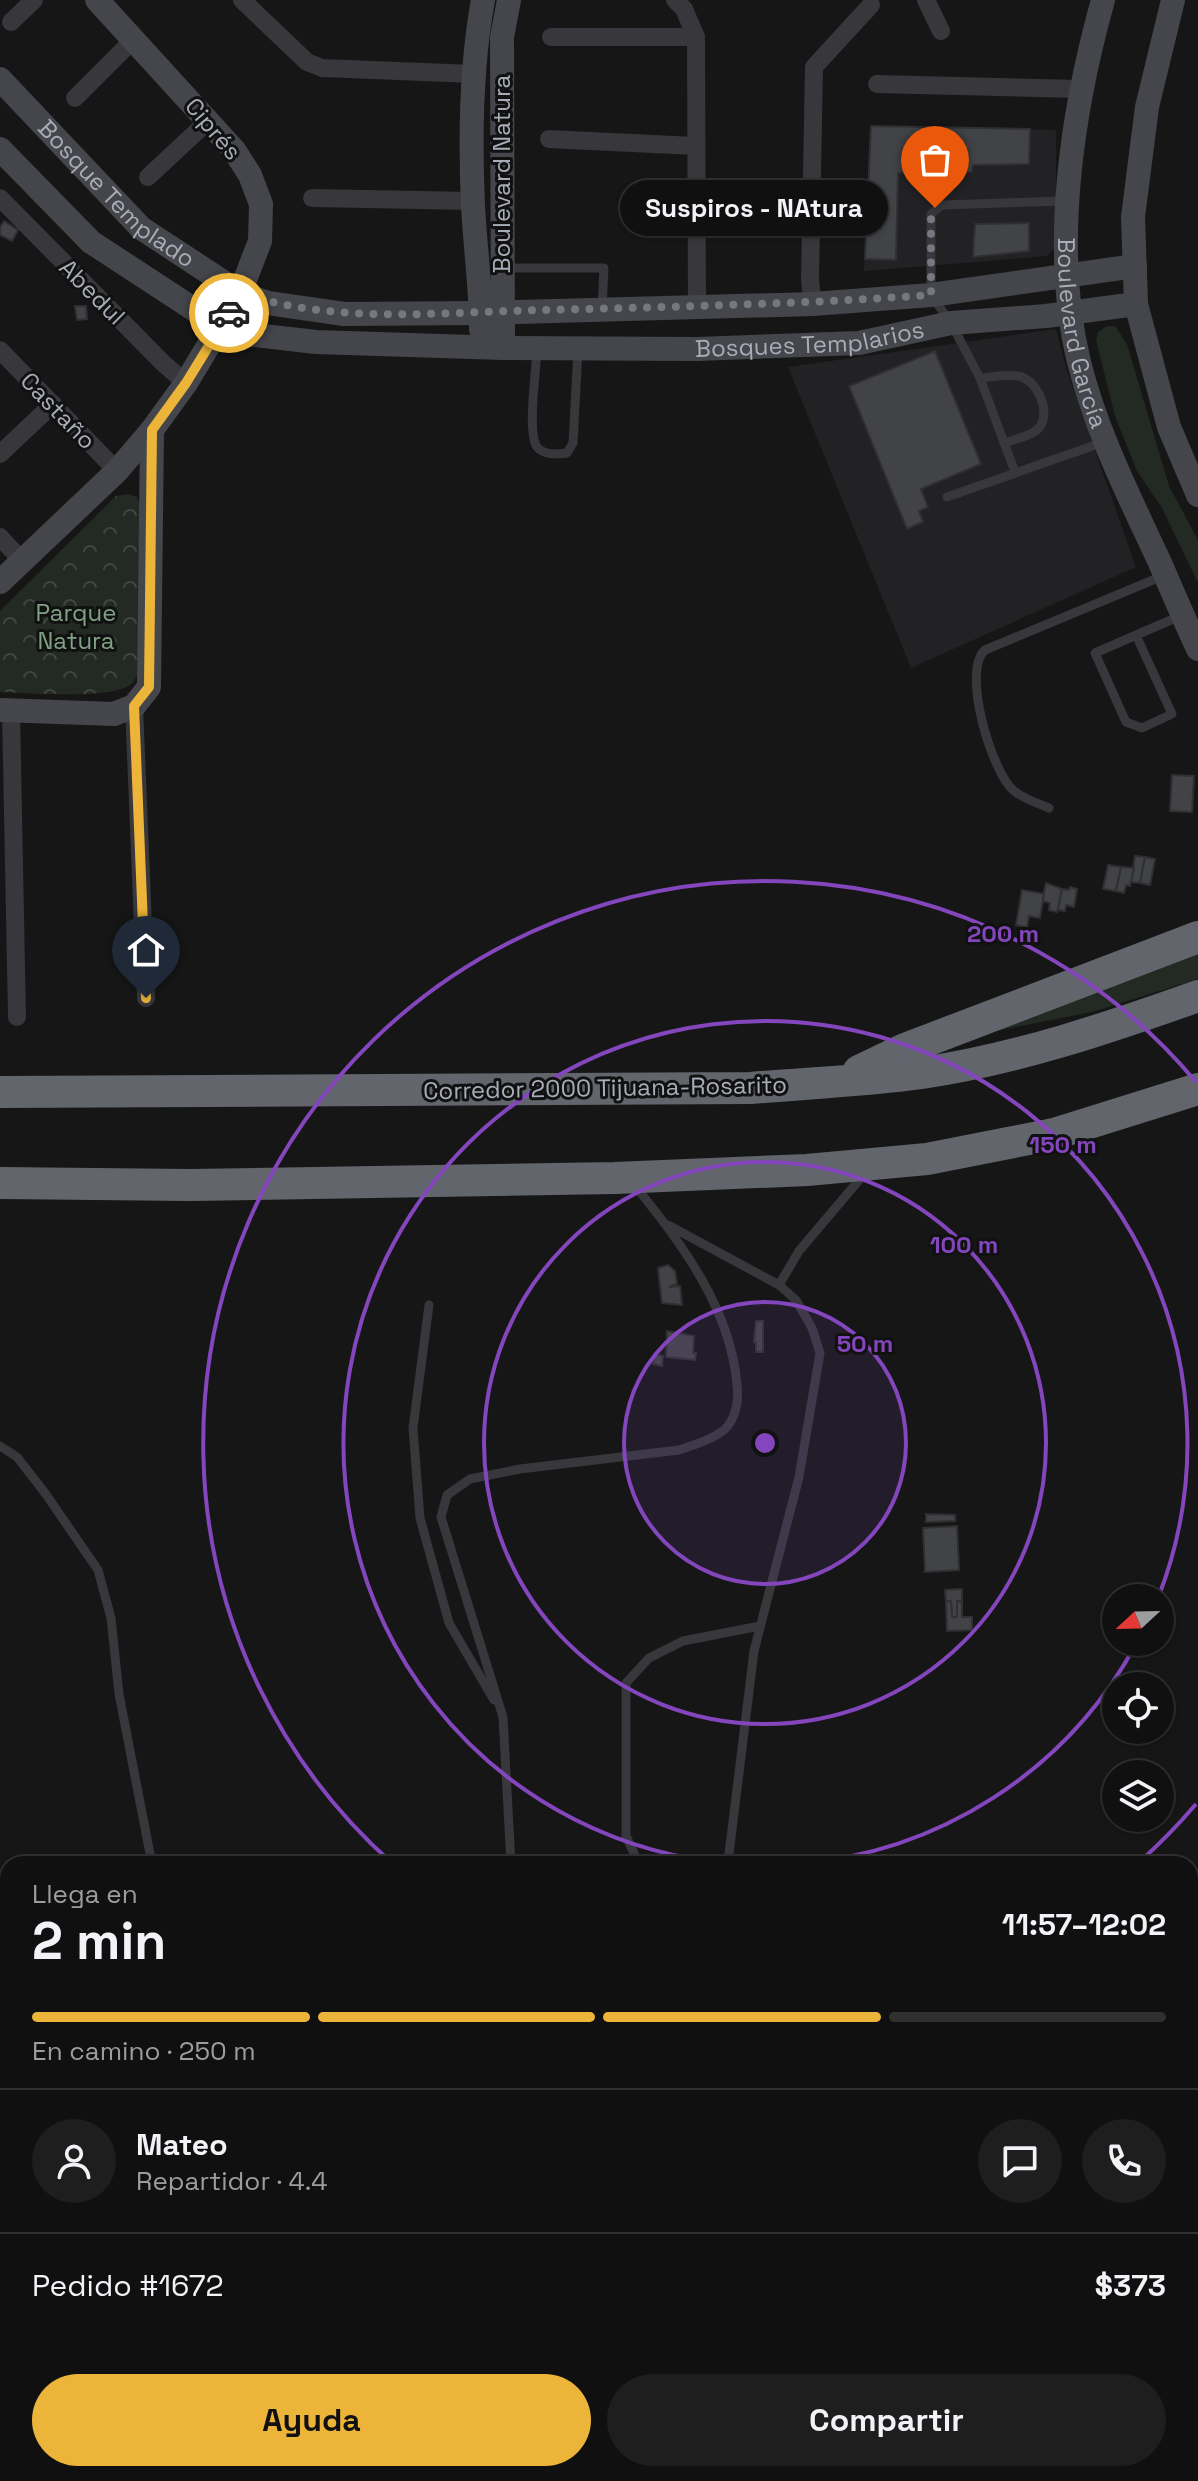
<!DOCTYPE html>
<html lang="es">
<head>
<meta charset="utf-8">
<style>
	body { margin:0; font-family:"Space Grotesk",sans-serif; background:#1e1e1f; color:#f1f3f6; height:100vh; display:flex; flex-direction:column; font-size:30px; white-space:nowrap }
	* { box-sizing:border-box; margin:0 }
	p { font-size:26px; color:#9c9d9f }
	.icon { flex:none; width:44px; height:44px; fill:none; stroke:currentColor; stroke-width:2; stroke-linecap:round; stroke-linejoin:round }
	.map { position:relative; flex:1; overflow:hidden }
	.sheet { position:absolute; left:0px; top:1856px; width:1198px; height:626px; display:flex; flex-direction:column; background:#101011; border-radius:24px 24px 0 0; box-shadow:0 2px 6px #0004,0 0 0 2px #303031 }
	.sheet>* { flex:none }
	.needle { width:52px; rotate:248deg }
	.controls { position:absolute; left:1102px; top:1584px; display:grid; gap:16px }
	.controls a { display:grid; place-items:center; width:72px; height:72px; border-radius:50%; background:#101011; box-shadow:0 2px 6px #0004,0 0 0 2px #303031; font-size:40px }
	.pin { position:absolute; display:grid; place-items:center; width:68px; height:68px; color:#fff; margin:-82px -34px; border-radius:50% 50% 50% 0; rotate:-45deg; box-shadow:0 0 8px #0007 }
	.pin .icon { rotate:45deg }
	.courier { position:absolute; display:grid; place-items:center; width:80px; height:80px; margin:-40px; border:6px solid #ecb539; border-radius:50%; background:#fff; color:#222; box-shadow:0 2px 10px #0007 }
	.bubble { position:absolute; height:56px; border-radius:28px; background:#101011; box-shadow:0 2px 6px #0004,0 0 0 2px #303031; font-size:26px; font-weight:800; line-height:56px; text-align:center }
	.headline em { font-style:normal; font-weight:800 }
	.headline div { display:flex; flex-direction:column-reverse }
	.headline { display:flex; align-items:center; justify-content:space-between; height:136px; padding:0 32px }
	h1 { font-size:52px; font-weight:800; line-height:60px }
	.bar { display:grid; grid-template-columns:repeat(4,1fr); gap:12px 8px; align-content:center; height:96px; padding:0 32px }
	.bar i { height:10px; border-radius:6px; background:#303031 }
	.bar .selected { background:#ecb539 }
	.bar p { grid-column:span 4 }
	.line { display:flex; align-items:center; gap:20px; padding:0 32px; border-top:2px solid #303031 }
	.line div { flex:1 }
	.round { display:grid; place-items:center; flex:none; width:84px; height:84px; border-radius:42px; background:#1e1e1f }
	.button { display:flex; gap:16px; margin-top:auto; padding:16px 32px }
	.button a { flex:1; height:92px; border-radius:48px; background:#ecb539; color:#111; font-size:32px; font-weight:800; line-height:92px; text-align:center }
	.button a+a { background:#1e1e1f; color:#f1f3f6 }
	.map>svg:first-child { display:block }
	.built { fill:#222224 }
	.green { fill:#222a23 }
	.forest { fill:url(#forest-crowns) }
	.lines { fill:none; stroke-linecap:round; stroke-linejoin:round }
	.river { stroke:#2e363d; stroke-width:34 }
	.building { fill:#424347; stroke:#303033; stroke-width:2 }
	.lane { stroke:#37373c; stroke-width:9 }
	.street { stroke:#37373c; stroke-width:18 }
	.secondary { stroke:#45464c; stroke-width:24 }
	.highway { stroke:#63656d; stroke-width:32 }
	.done { stroke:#75787f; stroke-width:8; stroke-dasharray:0 14.4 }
	.route { stroke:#ecb539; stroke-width:10 }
	.ring { fill:none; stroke:#8446bd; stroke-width:4 }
	.labels { text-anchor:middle; stroke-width:6; stroke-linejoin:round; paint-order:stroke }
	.street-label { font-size:24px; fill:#a8acb7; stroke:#111112 }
	.park-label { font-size:24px; fill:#80a183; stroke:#111112 }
	.centre { fill:#8446bd; stroke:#111112; stroke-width:4 }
	.ring-label { font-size:24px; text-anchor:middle; font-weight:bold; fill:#8446bd; stroke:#111112; stroke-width:6; stroke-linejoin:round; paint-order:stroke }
</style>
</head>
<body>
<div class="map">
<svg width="1198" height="2481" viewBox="0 0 1198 2481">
	<defs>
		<pattern id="forest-crowns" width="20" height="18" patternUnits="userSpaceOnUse" patternTransform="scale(2)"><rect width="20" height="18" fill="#222a23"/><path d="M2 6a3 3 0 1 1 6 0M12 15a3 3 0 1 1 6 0" fill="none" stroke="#3f4641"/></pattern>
	</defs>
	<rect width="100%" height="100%" fill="#161617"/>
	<g class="built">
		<polygon points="871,126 1056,130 1056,246 1047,256 864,271"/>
		<polygon points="1056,329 1066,368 1136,567 911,668 788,367"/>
	</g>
	<g class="green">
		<polygon points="1107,326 1115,326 1127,344 1169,486 1198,540 1198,583 1162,508 1137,471 1115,416 1096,340 1098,332"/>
		<polygon points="1198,942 1198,979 1092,1012 950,1040"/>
	</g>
	<path class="forest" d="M 128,494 L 137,497 L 141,508 L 141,669 C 138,673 135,681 131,684 C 113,700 26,693 0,692 L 0,611 L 116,496 Z"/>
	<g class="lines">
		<polyline class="river" points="1187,2481 1198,2467"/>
	</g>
	<g class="building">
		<polygon points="871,126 1030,129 1029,164 973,165 972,172 898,173 896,260 865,259"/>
		<polygon points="4,221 18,230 12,241 0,235 0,227"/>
		<polygon points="1029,223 1029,251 973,257 975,224"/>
		<polygon points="75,306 86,306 87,319 77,320"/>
		<polygon points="935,351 981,464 921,489 928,507 919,511 923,522 907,529 849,386"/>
		<polygon points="1172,775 1194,776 1192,812 1170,811"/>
		<polygon points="1135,856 1145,857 1140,883 1131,882"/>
		<polygon points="1145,857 1155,859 1150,885 1140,883"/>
		<polygon points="1108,865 1121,867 1116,891 1103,889"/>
		<polygon points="1121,867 1134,868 1130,886 1126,885 1124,893 1116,891"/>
		<polygon points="1046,883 1062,889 1057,912 1049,910 1050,903 1042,901"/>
		<polygon points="1070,887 1077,889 1074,907 1066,905 1065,911 1058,910 1062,889 1069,890"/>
		<polygon points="1022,890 1044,894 1040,918 1029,916 1027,927 1016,925"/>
		<polygon points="668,1265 675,1271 677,1284 669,1287 680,1286 682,1305 662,1303 658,1268"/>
		<polygon points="756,1321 763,1321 763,1352 756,1352 756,1342 754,1342"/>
		<polygon points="667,1331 694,1336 693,1353 696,1353 695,1360 666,1357"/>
		<polygon points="655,1354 663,1356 662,1366 653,1364"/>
		<polygon points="926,1514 955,1515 955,1521 926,1522"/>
		<polygon points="957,1526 959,1570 925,1572 923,1528"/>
		<polygon points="962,1589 962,1602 957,1601 957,1617 952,1617 951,1601 946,1602 945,1590"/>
		<polygon points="951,1601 952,1617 957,1617 957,1601 962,1602 962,1617 972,1617 972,1630 947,1631 946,1602"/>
	</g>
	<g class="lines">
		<g class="lane">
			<polyline points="503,268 604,268 602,309"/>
			<path d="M 537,351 C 536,371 527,433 537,447 C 545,456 557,454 567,453 L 573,443 L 578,350"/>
			<path d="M 980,378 C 992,377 1006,374 1018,376 C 1037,379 1052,412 1039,428 C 1032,436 1015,439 1004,443"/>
			<polyline points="1015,472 980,378 951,323 931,295 931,214 942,205 1065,201"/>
			<polyline points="947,497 1104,442"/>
			<polyline points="1136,635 1172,714 1142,728 1126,722 1095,653 1180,616"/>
			<path d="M 1049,808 C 1037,803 1024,799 1014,791 C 992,773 961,671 985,650 L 1165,575"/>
			<polyline points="668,1225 779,1285 796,1300 812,1328 820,1353 799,1477 754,1651 728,1862 725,1864"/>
			<polyline points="779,1285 799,1251 865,1173"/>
			<polyline points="429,1305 413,1428 420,1518 449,1623 494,1700"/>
			<polyline points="0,1446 17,1457 45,1493 98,1570 111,1618 119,1694 152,1864"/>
			<path d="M 511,1864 L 503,1717 L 441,1517 L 447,1495 L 470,1479 L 520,1469 L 679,1450 C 694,1445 711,1440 724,1430 C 736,1419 739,1400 737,1385 C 731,1310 682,1243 635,1186"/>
			<polyline points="639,1864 626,1836 626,1683 649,1658 683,1641 760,1626"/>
			<polyline points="0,2441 8,2430"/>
			<polyline points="605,2474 607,2481"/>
			<polyline points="816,2474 831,2481"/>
			<polyline points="763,2481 769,2474"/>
		</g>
		<g class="street">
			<polyline points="242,0 307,62 322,68 474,74"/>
			<polyline points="675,0 684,9 696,37 697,307"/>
			<polyline points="926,0 941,31"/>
			<polyline points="11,22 34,0"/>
			<polyline points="551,37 696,37"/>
			<polyline points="877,84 1082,89"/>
			<polyline points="75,98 133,40"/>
			<polyline points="549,139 695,146"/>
			<polyline points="148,177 208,121"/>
			<polyline points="0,198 164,364 186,383"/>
			<polyline points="312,198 473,201"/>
			<polyline points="813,304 810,280 814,67 871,5"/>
			<polyline points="0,350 117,471"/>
			<polyline points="0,454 53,404"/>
			<polyline points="0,537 23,562"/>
			<polyline points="134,706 146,998"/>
			<polyline points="11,711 17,1017"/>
		</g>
		<g class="secondary">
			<path id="s1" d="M 1103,0 C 1072,111 1051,248 1079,362 C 1097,434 1130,498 1161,565 C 1173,593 1185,621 1198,649"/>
			<polyline points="1173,0 1147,107 1133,217 1136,304 1169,427 1198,495"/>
			<path id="s2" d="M 0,79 L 141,228 L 240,293 L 268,303 L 344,314 L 481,313 L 813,304 L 931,295 L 1135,266"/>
			<path id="s3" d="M 0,149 L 91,242 L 221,327 L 254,335 L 316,342 L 503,348 L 697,349 L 859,343 L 951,323 L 1046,316 L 1136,304"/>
			<path d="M 481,329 C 481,287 475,246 473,205 C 470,138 471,65 483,0"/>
			<polyline points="503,348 502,37 509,0"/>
			<polyline points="0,582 117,471 152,430 186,383 240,293 260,241 261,204 250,175 234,150 97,0"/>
			<polyline points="0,710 114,714 134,706 149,687 152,430"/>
		</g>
		<g class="highway">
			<polyline points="859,1071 905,1049 1198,937"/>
			<path d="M 0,1092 L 751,1088 C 808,1083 865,1081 922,1073 C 1017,1059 1108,1028 1198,996"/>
			<polyline points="0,1183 190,1185 615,1178 807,1170 927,1159 1054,1134 1198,1089"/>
		</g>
	</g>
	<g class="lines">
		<path class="done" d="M 229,313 L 240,293 C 336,325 442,312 542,310 C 672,307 801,304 931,295 L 931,214 L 935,208"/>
		<polyline class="route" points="146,998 134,706 149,687 152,430 186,383 229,313"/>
	</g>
	<circle cx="765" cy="1443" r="141" fill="#8446bd" fill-opacity=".12"/>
	<g class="ring">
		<circle cx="765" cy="1443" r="141"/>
		<circle cx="765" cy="1443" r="281"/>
		<path d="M1136 1644A422 422 0 0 1 794 1864M736 1864A422 422 0 1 1 1158 1598"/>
		<path d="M1196 1804A562 562 0 0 1 1137 1864M393 1864A562 562 0 1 1 1196 1082"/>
	</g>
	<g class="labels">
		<g class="street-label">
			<text transform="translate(213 129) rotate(50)" y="8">Ciprés</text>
			<text transform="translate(502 174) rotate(-90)" y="8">Boulevard Natura</text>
			<text dy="8" stroke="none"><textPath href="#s2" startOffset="164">Bosque Templado</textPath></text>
			<text transform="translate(92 292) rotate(45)" y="8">Abedul</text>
			<text dy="8" stroke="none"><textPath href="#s1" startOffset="338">Boulevard García</textPath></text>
			<text dy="8" stroke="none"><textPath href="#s3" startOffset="876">Bosques Templarios</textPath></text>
			<text transform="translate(58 411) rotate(46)" y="8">Castaño</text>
			<text transform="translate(605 1088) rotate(-1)" y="8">Corredor 2000 Tijuana-Rosarito</text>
		</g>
		<g class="park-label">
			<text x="76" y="621">Parque<tspan x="76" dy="28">Natura</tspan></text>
		</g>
	</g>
	<circle cx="765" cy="1443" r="12" class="centre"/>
	<g class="ring-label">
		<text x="1003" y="942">200 m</text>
		<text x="1063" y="1153">150 m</text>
		<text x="964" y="1253">100 m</text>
		<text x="865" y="1352">50 m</text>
	</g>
</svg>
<div class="controls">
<a><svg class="needle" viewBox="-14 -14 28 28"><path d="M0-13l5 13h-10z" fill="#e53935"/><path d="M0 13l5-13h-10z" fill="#9c9d9f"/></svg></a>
<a><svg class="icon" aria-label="locate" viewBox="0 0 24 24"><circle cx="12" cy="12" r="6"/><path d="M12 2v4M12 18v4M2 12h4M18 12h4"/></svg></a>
<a><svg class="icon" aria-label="layers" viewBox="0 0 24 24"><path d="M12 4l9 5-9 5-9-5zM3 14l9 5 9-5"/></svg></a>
</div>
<div class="pin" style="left:935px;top:208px;background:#ea580c"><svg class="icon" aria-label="bag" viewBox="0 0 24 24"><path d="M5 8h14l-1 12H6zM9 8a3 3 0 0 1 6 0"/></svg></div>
<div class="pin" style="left:146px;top:998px;background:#1f2937"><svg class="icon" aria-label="home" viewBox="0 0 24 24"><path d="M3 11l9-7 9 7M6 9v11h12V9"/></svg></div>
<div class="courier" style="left:229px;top:313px"><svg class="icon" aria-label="car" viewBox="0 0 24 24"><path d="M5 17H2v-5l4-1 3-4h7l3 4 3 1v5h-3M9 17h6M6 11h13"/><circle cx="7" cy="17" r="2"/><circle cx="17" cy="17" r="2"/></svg></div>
<div class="bubble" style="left:620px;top:180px;width:268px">Suspiros - NAtura</div>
<section class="sheet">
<div class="headline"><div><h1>2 min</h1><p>Llega en</p></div><em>11:57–12:02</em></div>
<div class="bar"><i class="selected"></i><i class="selected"></i><i class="selected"></i><i></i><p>En camino · 250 m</p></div>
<div class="line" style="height:144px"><a class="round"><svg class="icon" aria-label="person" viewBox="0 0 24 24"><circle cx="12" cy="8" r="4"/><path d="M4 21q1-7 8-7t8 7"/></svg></a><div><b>Mateo</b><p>Repartidor · 4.4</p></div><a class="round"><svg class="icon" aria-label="chat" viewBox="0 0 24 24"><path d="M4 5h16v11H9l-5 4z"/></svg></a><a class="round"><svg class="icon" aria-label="phone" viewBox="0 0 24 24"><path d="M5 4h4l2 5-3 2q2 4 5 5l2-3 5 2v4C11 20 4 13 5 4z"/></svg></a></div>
<div class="line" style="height:104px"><div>Pedido #1672</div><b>$373</b></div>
<div class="button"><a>Ayuda</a><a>Compartir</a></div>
</section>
</div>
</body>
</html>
